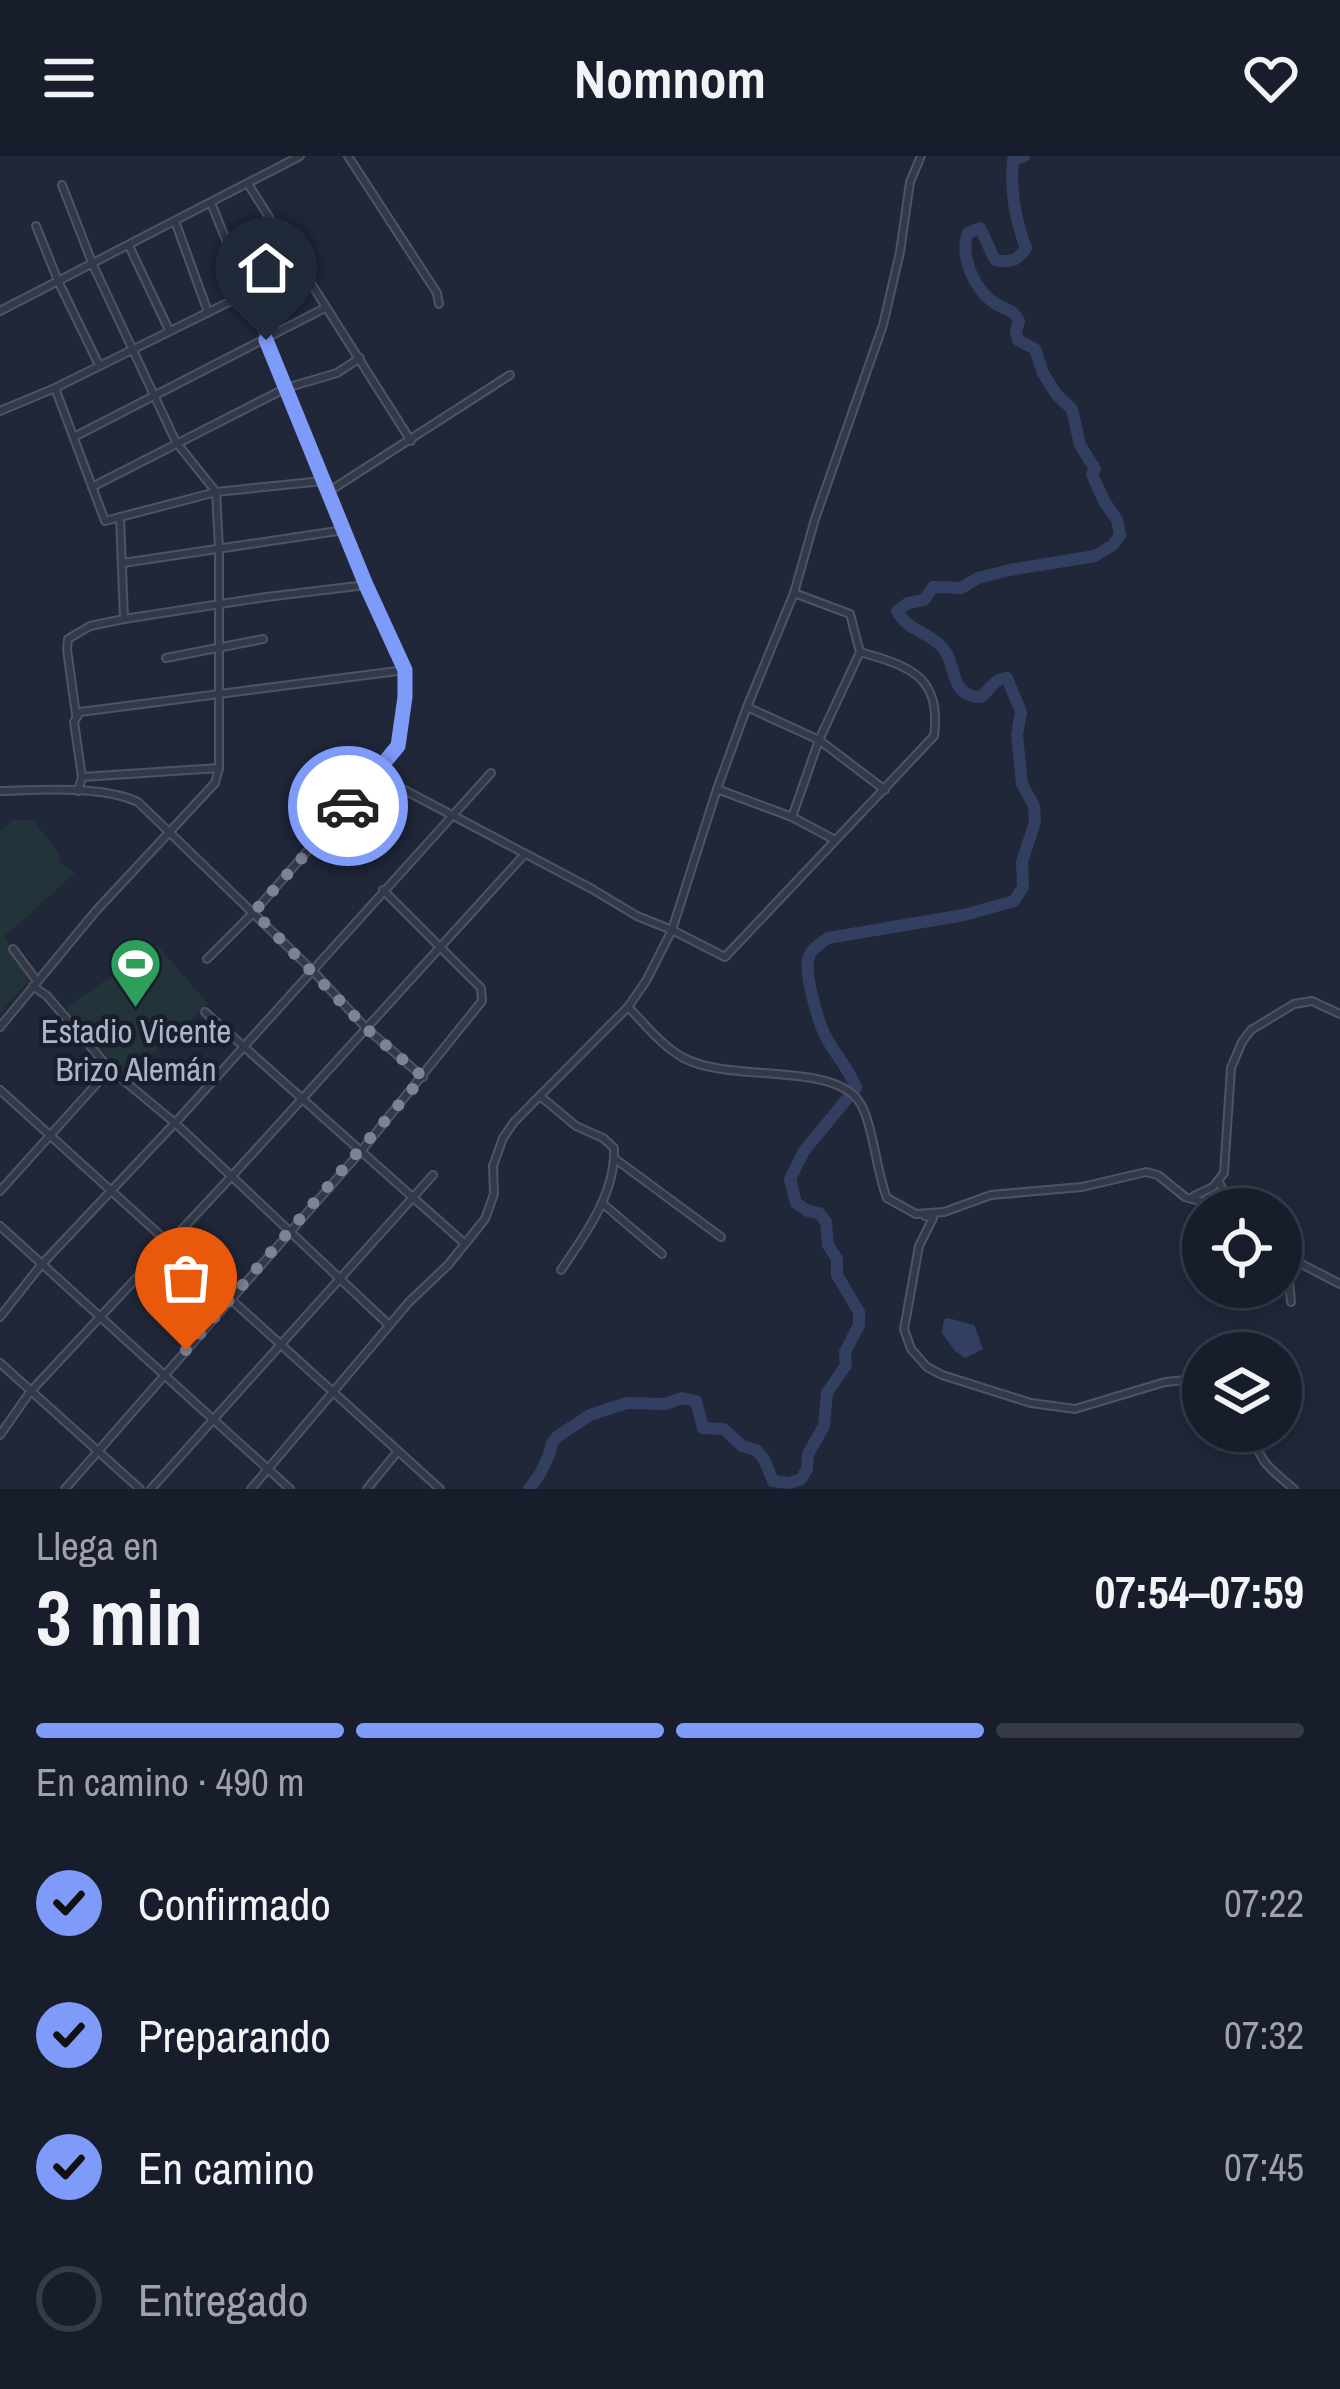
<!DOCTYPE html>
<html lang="es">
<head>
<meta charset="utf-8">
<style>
	body { margin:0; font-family:"Archivo Narrow",sans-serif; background:#212633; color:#f1f3f6; height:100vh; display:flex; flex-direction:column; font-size:45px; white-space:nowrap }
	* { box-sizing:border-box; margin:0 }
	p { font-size:39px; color:#9fa2a9 }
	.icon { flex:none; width:66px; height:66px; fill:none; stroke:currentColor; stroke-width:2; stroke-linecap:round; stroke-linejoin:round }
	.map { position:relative; height:1333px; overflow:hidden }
	.sheet { display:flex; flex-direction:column; background:#181d2b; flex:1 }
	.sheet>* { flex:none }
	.controls { position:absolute; left:1182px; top:1032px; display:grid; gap:24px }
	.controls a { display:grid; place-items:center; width:120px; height:120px; border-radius:50%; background:#181d2b; box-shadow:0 6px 18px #0003,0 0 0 3px #363b47; font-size:60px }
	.pin { position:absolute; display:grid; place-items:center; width:102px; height:102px; color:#fff; margin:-123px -51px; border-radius:50% 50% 50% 0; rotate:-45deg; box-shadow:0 0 12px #0007 }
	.pin .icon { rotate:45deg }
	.courier { position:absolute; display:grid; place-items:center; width:120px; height:120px; margin:-60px; border:9px solid #7f9bfa; border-radius:50%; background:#fff; color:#222; box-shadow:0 3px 15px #0007 }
	.head em { font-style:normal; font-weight:700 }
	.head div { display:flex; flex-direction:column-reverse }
	.head { display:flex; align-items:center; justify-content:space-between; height:204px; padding:0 36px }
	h1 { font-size:78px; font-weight:700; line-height:90px }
	.bar { display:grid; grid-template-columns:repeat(4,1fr); gap:18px 12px; align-content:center; height:144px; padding:0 36px }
	.bar i { height:15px; border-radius:9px; background:#363b47 }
	.bar .selected { background:#7f9bfa }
	.bar p { grid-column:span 4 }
	ol { padding:0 36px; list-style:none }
	li { display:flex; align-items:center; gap:36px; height:132px }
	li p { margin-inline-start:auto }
	li .icon { padding:12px; border-radius:50%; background:#7f9bfa; color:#111; stroke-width:4 }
	li:last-child { color:#9fa2a9 }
	li i { width:66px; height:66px; border:6px solid #363b47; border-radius:50% }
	header { display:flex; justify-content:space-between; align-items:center; height:156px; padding:0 36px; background:#181d2b; font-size:54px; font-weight:700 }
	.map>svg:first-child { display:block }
	.green { fill:#22333a }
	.water { fill:#333f61 }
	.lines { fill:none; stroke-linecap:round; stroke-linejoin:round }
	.river { stroke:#333f61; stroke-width:12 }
	.street-casing { stroke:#4e5464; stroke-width:10 }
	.street { stroke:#343949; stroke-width:6 }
	.done { stroke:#7c8395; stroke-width:12; stroke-dasharray:0 21.6 }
	.route { stroke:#7f9bfa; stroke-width:15 }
	.labels { text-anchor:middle; stroke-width:9; stroke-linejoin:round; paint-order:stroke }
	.poi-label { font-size:33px; fill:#aeb4c6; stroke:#191e2d }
</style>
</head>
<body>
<header><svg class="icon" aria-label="menu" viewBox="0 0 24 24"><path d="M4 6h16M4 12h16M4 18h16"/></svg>Nomnom<svg class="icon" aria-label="heart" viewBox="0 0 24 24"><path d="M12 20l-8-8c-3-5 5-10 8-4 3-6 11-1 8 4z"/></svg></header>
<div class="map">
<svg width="1340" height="1333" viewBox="0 0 1340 1333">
	<rect width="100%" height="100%" fill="#202739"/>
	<g class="green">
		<path d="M 13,664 L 33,664 L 60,699 L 59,706 L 75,717 C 50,737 30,760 4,780 L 30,823 L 0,857 L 0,675 Z"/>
		<polygon points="157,789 208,848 128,920 123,919 68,856 68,850"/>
	</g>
	<polygon class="water" points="948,1162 974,1169 983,1193 965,1202 955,1195 942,1177 944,1163"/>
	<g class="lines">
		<path class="river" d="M 529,1333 L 540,1318 L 549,1299 L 552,1287 L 558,1280 L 590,1259 L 627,1247 L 665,1248 L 682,1242 L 696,1245 L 703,1272 L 724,1273 L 742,1290 L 756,1294 L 764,1303 L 773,1325 L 789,1327 L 801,1323 L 807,1313 L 808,1298 L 824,1270 L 827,1237 L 846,1209 L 845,1196 L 859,1169 L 859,1156 L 837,1119 L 837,1103 L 828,1089 L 826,1066 L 819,1057 L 808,1055 L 796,1047 L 790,1023 L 804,995 L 856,932 C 849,912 835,899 826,881 C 818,866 805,820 808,804 C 810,793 820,788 828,782 L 964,759 L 1014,745 L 1023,731 L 1022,706 L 1035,666 L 1034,650 L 1022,628 L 1017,579 L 1021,556 L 1007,522 C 993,523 990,534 981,541 C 948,541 958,508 942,491 C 928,476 908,475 897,455 L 908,447 L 924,444 L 933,431 L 961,432 L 978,422 L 1010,414 L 1095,400 L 1113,389 L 1120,379 L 1117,364 L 1104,345 L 1092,318 L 1095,313 L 1080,289 L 1072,253 L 1056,238 L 1043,217 L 1035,193 L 1018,184 L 1016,175 L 1019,165 C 1012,152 1008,155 996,148 C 975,135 959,100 968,77 L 980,72 L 995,104 C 1011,107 1017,105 1026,92 C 1015,62 1010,36 1013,4 L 1024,0"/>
		<defs>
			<g id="street">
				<polyline points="348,0 437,137 439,148"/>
				<polyline points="248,28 411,285"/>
				<polyline points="175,65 208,156"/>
				<polyline points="36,70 59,127 99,209"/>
				<polyline points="129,90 169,174"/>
				<polyline points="0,155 300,0"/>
				<polyline points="55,232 105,365 216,336 323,325"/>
				<polyline points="0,255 55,232 302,110"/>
				<polyline points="74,281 325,152"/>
				<polyline points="92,331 286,232 337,217 360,202"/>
				<polyline points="328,336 510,219"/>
				<polyline points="120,361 124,463 266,441 366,429"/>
				<polyline points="123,407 344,374"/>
				<polyline points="166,502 263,483"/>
				<polyline points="747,551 819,584 885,634"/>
				<polyline points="76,559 67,493 68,483 90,470 124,463"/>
				<path d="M 376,619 L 592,733 L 637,760 L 672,774 L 725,801 L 934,580 C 942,520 909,510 860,496"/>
				<polyline points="82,621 219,612"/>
				<polyline points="717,633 792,661 835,684"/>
				<path d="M 0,635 C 39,634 103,629 138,646 L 312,814 L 367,873 L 423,921"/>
				<polyline points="78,635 82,621 74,566 80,556 405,514"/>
				<polyline points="792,661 819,584 860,496 850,458 794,437"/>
				<polyline points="13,793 37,825"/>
				<polyline points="207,803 254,756 394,596 398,590 405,541 405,514 366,429 211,47"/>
				<polyline points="33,830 47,840 110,913 175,967 389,1169"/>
				<path d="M 628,851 C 644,867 662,890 682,901 C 727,927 829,906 858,944 C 873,964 876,1016 887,1042 L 916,1058 L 944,1056 L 991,1039 L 1082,1031 L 1146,1016 L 1158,1019 L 1185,1041 L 1229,1053"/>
				<polyline points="205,856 464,1087"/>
				<polyline points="0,871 95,756 215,627 219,612 219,393 216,336 176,286 93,109 62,29"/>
				<polyline points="0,934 440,1333"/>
				<path d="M 540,940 L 576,970 L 603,982 L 614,992 C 616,1037 585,1079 561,1114"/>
				<polyline points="614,1002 721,1081"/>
				<polyline points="1218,1025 1235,1053"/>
				<polyline points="0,1035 110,913"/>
				<polyline points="1194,1040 1213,1031 1224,1017 1231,912 1242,886 1251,874 1294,848 1312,845 1340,858"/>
				<polyline points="602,1047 662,1098"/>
				<polyline points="925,1060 933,1062 919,1090 904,1173 911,1193 927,1211 942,1219 1031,1247 1075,1253 1165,1226 1187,1224 1203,1228"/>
				<polyline points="0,1070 290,1333"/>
				<polyline points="1281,1091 1286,1100 1340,1128"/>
				<polyline points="1287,1102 1291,1146"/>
				<polyline points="0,1161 41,1109 175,967 491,617"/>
				<polyline points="0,1207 140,1333"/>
				<path d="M 1250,1275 C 1263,1310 1267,1310 1294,1333"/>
				<polyline points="0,1279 30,1236 231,1021 524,699"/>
				<polyline points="65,1333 362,994 482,845 481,832 383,734"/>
				<polyline points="151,1333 433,1019"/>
				<polyline points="251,1333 409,1146 448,1109 485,1063 494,1038 493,1010 503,982 514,966 628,851 646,825 672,774 717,633 747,551 794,437 815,363 883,169 900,96 910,26 921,0"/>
				<polyline points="367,1333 398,1295"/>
			</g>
		</defs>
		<use href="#street" class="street-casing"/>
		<use href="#street" class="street"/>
	</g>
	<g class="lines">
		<polyline class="done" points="186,1194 423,921 367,873 254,756 348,650"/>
		<polyline class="route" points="266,184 366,429 405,514 405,541 398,590 348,650"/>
	</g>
	<defs>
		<symbol id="stadium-pin" viewBox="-11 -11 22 30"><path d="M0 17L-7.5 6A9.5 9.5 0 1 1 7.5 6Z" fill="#2e9e5b" stroke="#191e2d"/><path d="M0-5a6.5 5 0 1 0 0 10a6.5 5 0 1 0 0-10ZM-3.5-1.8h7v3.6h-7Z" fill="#fff"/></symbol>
	</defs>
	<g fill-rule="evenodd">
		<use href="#stadium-pin" x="106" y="778" width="59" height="81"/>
	</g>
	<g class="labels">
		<g class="poi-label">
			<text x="136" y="887">Estadio Vicente<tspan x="136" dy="38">Brizo Alemán</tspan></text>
		</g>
	</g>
</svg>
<div class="controls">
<a><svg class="icon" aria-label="locate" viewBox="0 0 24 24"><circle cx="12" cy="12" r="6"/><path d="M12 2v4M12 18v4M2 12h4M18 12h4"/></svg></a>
<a><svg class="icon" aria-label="layers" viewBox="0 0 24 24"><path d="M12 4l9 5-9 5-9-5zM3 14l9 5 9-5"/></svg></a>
</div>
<div class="pin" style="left:186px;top:1194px;background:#ea580c"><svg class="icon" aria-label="bag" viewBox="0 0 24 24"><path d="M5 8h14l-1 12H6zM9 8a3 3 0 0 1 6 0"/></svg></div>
<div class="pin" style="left:266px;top:184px;background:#1f2937"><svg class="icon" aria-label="home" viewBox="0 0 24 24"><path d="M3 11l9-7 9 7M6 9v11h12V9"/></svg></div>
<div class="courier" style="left:348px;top:650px"><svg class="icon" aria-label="car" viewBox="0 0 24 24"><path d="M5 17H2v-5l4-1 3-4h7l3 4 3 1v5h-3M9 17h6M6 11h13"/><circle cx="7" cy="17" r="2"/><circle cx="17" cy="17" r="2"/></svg></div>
</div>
<section class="sheet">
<div class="head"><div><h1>3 min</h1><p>Llega en</p></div><em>07:54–07:59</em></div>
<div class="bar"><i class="selected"></i><i class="selected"></i><i class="selected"></i><i></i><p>En camino · 490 m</p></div>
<ol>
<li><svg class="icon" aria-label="check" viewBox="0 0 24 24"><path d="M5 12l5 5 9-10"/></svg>Confirmado<p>07:22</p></li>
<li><svg class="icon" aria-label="check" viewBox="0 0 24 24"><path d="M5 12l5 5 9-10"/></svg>Preparando<p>07:32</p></li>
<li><svg class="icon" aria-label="check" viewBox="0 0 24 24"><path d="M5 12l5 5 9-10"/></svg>En camino<p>07:45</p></li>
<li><i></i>Entregado</li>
</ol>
</section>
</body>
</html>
